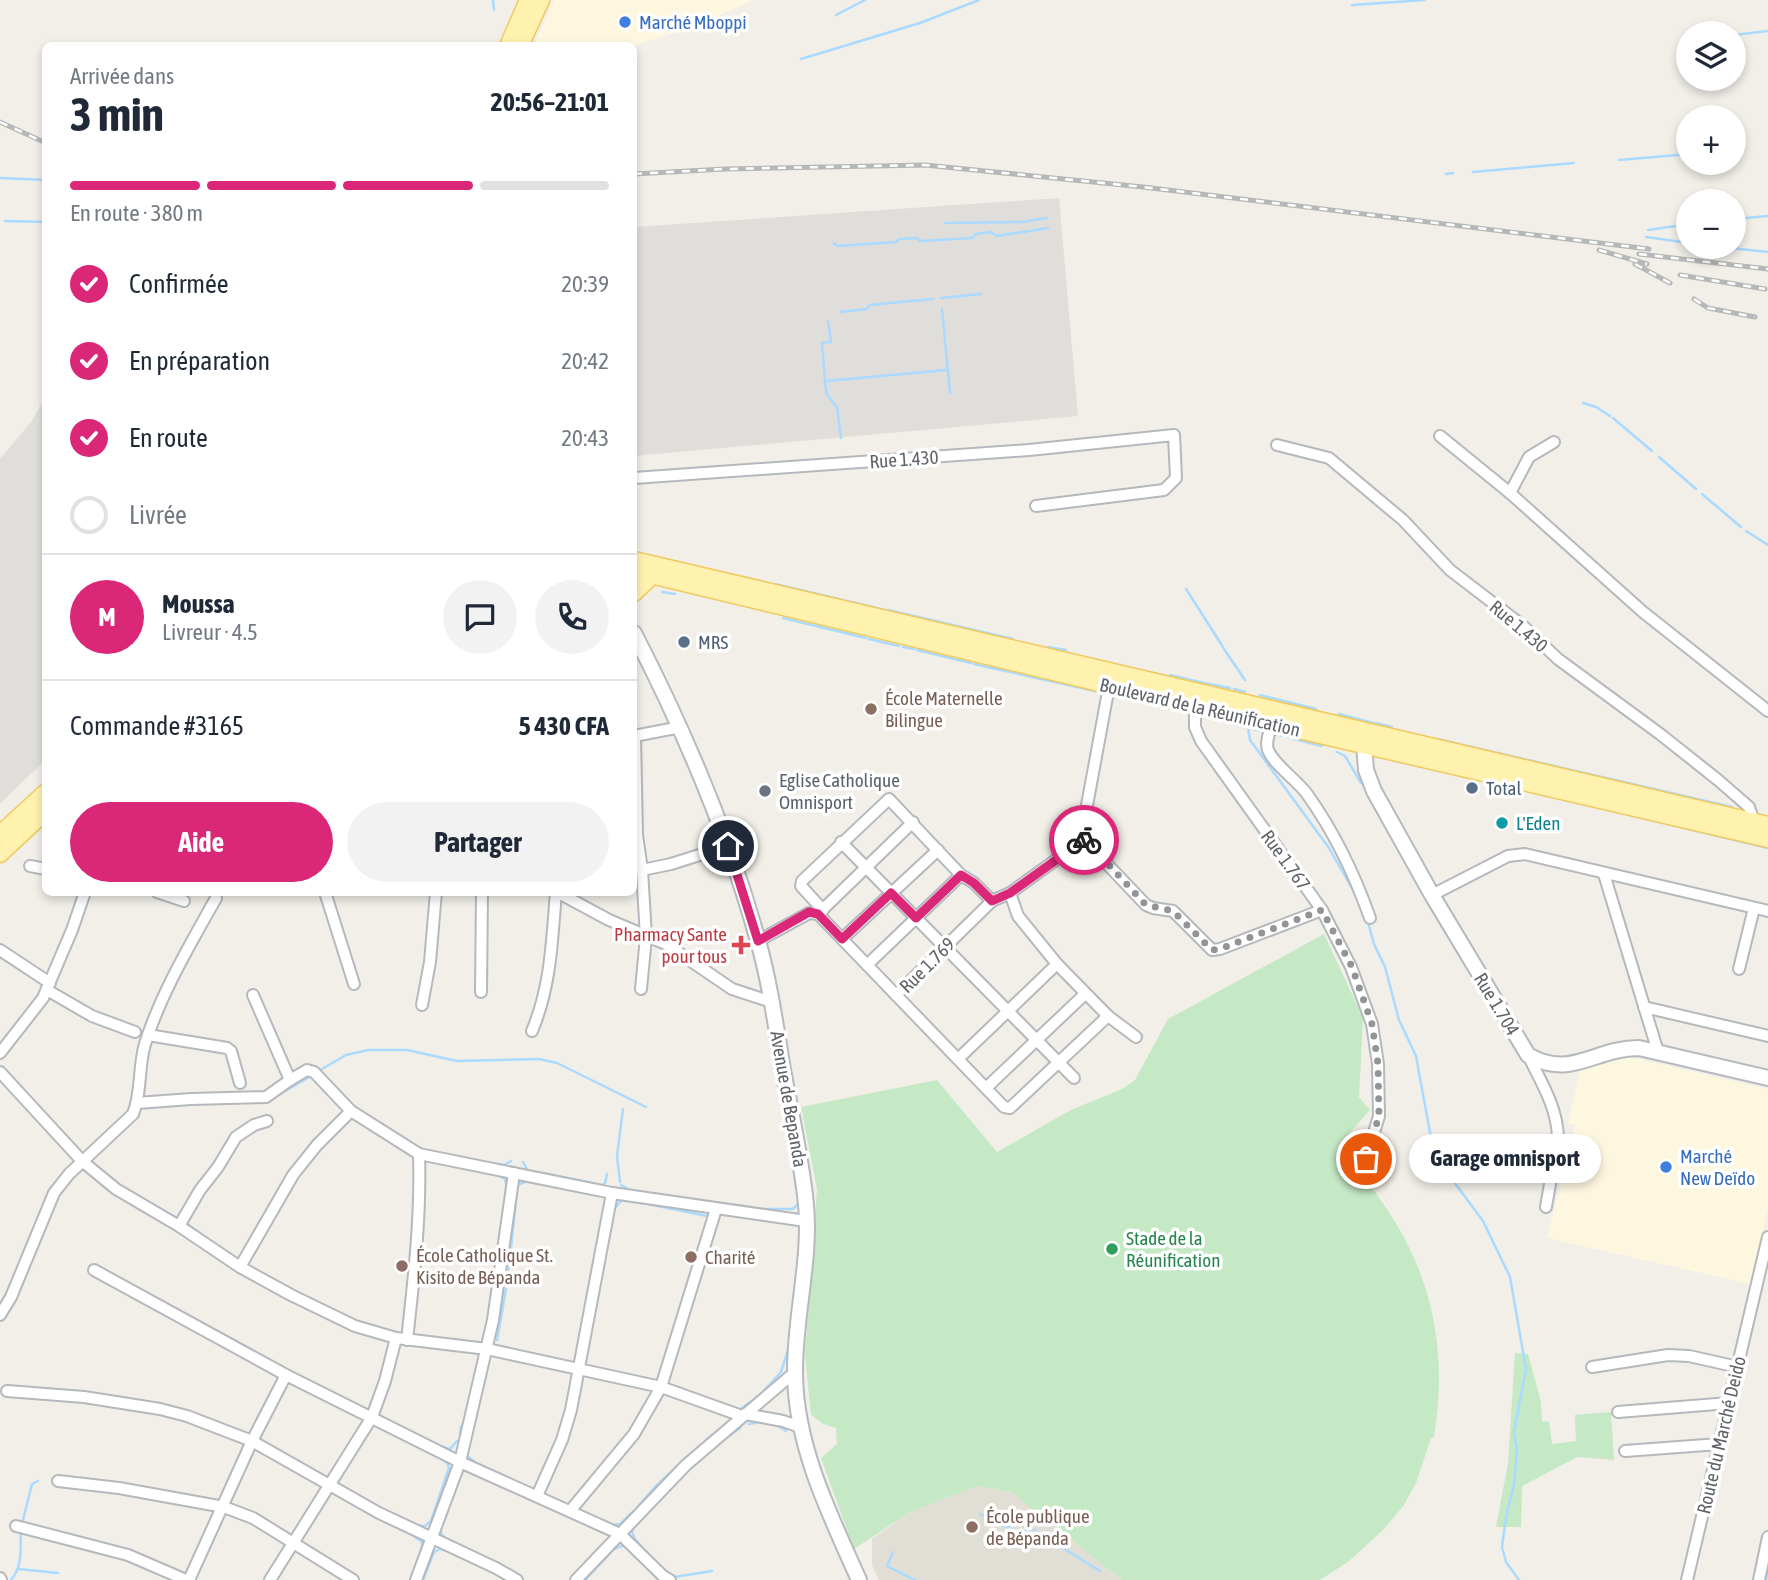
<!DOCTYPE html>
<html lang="fr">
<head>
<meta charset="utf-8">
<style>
	body { margin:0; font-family:"Asap Condensed",sans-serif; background:#f2f2f3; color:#1f2937; height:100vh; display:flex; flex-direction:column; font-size:26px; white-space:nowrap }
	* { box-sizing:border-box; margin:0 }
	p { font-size:23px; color:#747a83 }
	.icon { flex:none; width:38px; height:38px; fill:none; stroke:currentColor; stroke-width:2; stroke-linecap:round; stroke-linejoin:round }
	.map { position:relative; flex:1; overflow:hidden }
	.details { position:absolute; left:42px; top:42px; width:595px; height:854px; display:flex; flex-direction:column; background:#fff; border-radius:10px; box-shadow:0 4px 10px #0003 }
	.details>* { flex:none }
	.controls { position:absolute; left:1676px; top:21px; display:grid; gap:14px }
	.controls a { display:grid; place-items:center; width:70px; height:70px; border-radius:50%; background:#fff; box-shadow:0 4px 10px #0003; font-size:35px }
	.pin { position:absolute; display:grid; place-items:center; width:60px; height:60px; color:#fff; margin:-30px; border:4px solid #fff; border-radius:50%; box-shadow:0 2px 7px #0007 }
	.courier { position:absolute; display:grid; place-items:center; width:70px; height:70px; margin:-35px; border:5px solid #db2777; border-radius:50%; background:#fff; color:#222; box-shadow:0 2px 9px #0007 }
	.bubble { position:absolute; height:49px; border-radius:24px; background:#fff; box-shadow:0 4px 10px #0003; font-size:23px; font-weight:700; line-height:49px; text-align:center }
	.overview em { font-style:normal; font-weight:700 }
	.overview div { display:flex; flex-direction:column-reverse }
	.overview { display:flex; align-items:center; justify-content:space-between; height:119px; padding:0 28px }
	h1 { font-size:46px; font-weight:700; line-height:52px }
	.bar { display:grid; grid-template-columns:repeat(4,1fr); gap:10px 7px; align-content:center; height:84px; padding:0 28px }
	.bar i { height:9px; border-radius:5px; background:#e0e1e3 }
	.bar .current { background:#db2777 }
	.bar p { grid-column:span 4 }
	.line { display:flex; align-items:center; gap:18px; padding:0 28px; border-top:2px solid #e0e1e3 }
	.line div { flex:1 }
	.round { display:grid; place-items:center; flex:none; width:74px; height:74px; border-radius:37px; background:#f2f2f3 }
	ol { padding:0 28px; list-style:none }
	li { display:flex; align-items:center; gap:21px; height:77px }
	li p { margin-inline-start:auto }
	li .icon { padding:7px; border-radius:50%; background:#db2777; color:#fff; stroke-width:4 }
	li:last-child { color:#747a83 }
	li i { width:38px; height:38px; border:4px solid #e0e1e3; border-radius:50% }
	.button { display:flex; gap:14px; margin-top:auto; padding:14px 28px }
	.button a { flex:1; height:80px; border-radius:42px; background:#db2777; color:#fff; font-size:28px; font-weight:700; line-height:80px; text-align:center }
	.button a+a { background:#f2f2f3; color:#1f2937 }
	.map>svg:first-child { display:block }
	.commercial { fill:#fef7e0 }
	.industrial { fill:#e0deda }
	.education { fill:#e1ded6 }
	.green { fill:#c5e8c5 }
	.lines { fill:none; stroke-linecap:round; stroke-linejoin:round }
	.stream { stroke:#aadaff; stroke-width:2.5 }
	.street-casing { stroke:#b5b8bc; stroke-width:14 }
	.secondary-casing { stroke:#b6babf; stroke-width:18 }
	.primary-casing { stroke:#f2c960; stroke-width:19 }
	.street { stroke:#fff; stroke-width:10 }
	.secondary { stroke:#fff; stroke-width:14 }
	.primary { stroke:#fff2af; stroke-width:16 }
	.rail-casing { stroke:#b6b7b8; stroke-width:5 }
	.rail { stroke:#fff; stroke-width:2.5; stroke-dasharray:8; stroke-linecap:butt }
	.done { stroke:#929495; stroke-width:7; stroke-dasharray:0 12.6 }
	.route { stroke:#db2777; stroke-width:9 }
	.shop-dot { fill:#3f7fe0; stroke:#fff; stroke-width:2.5 }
	.service-dot { fill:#5c6f8a; stroke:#fff; stroke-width:2.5 }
	.education-dot { fill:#8d6e63; stroke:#fff; stroke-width:2.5 }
	.worship-dot { fill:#6b7280; stroke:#fff; stroke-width:2.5 }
	.culture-dot { fill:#0f9aa8; stroke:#fff; stroke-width:2.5 }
	.health-dot { fill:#e0444e; stroke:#fff; stroke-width:2.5 }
	.leisure-dot { fill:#2e9e5b; stroke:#fff; stroke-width:2.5 }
	.labels { text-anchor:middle; stroke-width:7; stroke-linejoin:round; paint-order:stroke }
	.shop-label { font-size:19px; fill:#366cbe; stroke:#fff; text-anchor:start }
	.street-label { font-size:19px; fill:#5f6368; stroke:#fff }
	.service-label { font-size:19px; fill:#4e5e75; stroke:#fff; text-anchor:start }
	.education-label { font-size:19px; fill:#785e54; stroke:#fff; text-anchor:start }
	.worship-label { font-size:19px; fill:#5b616d; stroke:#fff; text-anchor:start }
	.culture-label { font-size:19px; fill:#0d838f; stroke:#fff; text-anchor:start }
	.health-label { font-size:19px; fill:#be3a42; stroke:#fff; text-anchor:end }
	.leisure-label { font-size:19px; fill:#27864d; stroke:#fff; text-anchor:start }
</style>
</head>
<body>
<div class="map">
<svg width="1768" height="1580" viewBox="0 0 1768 1580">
	<rect width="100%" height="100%" fill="#f1efe8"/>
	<g class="commercial">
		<polygon points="554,0 753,0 698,25 634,46 534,45"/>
		<polygon points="1625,1056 1768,1089 1768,1209 1750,1284 1547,1238 1575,1125 1568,1124 1580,1069"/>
	</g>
	<g class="industrial">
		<polygon points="1059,198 1078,416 634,456 634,227"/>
		<polygon points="45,398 45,760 0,804 0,459 31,422"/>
	</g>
	<polygon class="education" points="977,1486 1011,1492 1122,1580 879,1580 872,1565 872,1539 910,1512"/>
	<g class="green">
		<path d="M 1324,934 L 1363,1018 L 1359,1097 L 1370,1110 L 1338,1146 L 1343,1150 L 1340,1154 C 1357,1168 1370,1184 1382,1202 C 1433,1274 1448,1352 1434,1437 L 1431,1438 L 1416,1483 L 1404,1505 L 1383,1530 L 1349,1561 L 1320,1580 L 1122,1580 L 1011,1492 L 977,1486 L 910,1512 L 854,1549 L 821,1458 L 837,1444 L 836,1428 L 823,1424 L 811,1415 L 805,1355 L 817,1189 L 801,1107 L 937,1080 L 997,1152 L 1071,1110 L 1122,1089 L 1135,1080 L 1168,1019 Z"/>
		<polygon points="1515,1353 1528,1354 1541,1402 1542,1421 1549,1422 1552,1444 1576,1441 1575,1415 1611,1412 1614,1460 1577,1457 1522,1486 1521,1527 1496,1527 1508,1463"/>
	</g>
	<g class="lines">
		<g class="stream">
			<polyline points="493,0 494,10"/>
			<polyline points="1352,5 1425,0"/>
			<polyline points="836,15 865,0"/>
			<polyline points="1734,35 1768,31"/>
			<polyline points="1685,39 1689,39"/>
			<polyline points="801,59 920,23 979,0"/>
			<polyline points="1734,151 1739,150"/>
			<polyline points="1619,160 1689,154"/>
			<polyline points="1473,172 1574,163"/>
			<polyline points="1446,174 1453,173"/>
			<polyline points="0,178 46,180"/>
			<polyline points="1734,219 1768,216"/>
			<polyline points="5,221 46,222"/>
			<polyline points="945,223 1021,222 1047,218"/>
			<polyline points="1648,230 1689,224"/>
			<polyline points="1646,237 1689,243"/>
			<polyline points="834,243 837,246 896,242 899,239 917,238 920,241 973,238 975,234 992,232 996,236 1048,228"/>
			<polyline points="1722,247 1768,252"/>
			<polyline points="941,298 981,294"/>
			<polyline points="942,309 950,393"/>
			<polyline points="840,312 867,309 869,305 933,299"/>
			<polyline points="825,381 822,343 831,342 828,321"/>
			<polyline points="826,381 946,370"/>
			<polyline points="825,383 827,395 837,407 841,438"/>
			<polyline points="1583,403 1596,407 1610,416"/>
			<polyline points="1613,418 1652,451"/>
			<polyline points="1659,457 1696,489"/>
			<polyline points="1702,494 1741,527"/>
			<polyline points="1746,531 1768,545"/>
			<polyline points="775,584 885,610"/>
			<polyline points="1186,589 1223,647"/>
			<polyline points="662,592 675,594"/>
			<polyline points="888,610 1013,639"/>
			<polyline points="783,618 866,638"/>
			<polyline points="869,639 899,646"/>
			<polyline points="903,647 914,649"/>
			<polyline points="1048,647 1066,650"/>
			<polyline points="1224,649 1245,680"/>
			<polyline points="917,650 971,663"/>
			<polyline points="974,664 1104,693"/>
			<polyline points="1170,675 1208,684"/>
			<polyline points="1209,684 1230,688"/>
			<polyline points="1234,689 1245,692"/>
			<polyline points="1260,695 1316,709"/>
			<polyline points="1339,714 1373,723"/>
			<polyline points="1203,716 1245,727"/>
			<polyline points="1375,723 1392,727"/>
			<polyline points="1248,727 1250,740 1329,848 1357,897"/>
			<polyline points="1252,729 1267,732"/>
			<polyline points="1273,734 1291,737"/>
			<polyline points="1294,739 1322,746"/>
			<polyline points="1437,739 1732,807"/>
			<polyline points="1337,752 1345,756 1361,783"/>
			<polyline points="1618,812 1768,848"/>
			<polyline points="1368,922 1374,944 1385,967 1399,1020 1416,1056 1433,1149 1440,1163 1483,1221 1510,1277 1526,1369 1514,1432 1517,1452 1514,1485 1506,1517 1502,1547 1506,1562 1519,1580"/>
			<polyline points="317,1072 346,1055 368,1050 407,1050 457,1061 539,1059 557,1063 646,1107"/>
			<polyline points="275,1097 311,1076"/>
			<polyline points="523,1162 528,1171 539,1173"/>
			<polyline points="496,1164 504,1165 511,1161"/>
			<polyline points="543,1173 602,1185 605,1183 607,1174"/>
			<polyline points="497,1175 505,1179 507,1187"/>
			<polyline points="620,1182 617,1156 623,1109"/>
			<polyline points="520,1184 527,1181"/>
			<polyline points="621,1185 628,1189"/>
			<polyline points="143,1199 180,1220"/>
			<polyline points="632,1201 641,1203"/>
			<polyline points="648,1204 707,1216"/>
			<polyline points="616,1207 621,1201 626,1200"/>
			<polyline points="759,1209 793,1209 799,1203"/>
			<polyline points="186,1223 212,1242"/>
			<polyline points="507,1286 517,1190"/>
			<polyline points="497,1340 506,1289"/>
			<polyline points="761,1394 781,1372 789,1347"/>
			<polyline points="739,1410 756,1398"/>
			<polyline points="749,1424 760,1422"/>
			<polyline points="777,1425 786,1431"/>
			<polyline points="460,1433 461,1426"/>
			<polyline points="706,1440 720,1429"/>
			<polyline points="720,1442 740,1428"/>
			<polyline points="442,1447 450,1449 457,1441"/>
			<polyline points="466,1455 476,1463"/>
			<polyline points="635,1510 655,1487 689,1455"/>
			<polyline points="980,1514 996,1522"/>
			<polyline points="604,1521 612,1525 620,1524 634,1511"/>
			<polyline points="22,1524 32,1484 38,1481"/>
			<polyline points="1000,1524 1017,1532 1032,1529"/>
			<polyline points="419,1526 425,1526 431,1521 449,1468 447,1463 441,1458"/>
			<polyline points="634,1526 632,1532 635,1539"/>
			<polyline points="440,1529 442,1535 448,1540"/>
			<polyline points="1034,1530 1100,1571"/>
			<polyline points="411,1534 422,1542 422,1549"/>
			<polyline points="636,1540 645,1551"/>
			<polyline points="893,1552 887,1566 915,1580"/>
			<polyline points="18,1569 58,1573"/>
			<polyline points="674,1577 712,1571"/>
			<path d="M 11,1580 C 23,1566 20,1549 21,1531"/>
			<polyline points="423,1580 434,1552 440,1549 448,1551"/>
			<polyline points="585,1580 614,1549 622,1546"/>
			<polyline points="1766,1580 1768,1568"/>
		</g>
		<defs>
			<g id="street">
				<polyline points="1440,436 1510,493"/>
				<polyline points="1554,442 1529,457 1510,493 1643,612 1768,711"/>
				<polyline points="1277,445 1329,458 1403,520 1450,570 1523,626 1558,659 1660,734 1718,780 1749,807 1754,822"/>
				<polyline points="634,478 1029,450 1174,435 1176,478 1164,490 1036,506"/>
				<polyline points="1110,681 1085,816 1083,831 1089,845 1146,905 1153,908 1173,911 1212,950 1220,949 1322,910"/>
				<polyline points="1195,702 1195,727 1201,741 1322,910 1351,967 1372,1024 1378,1064 1379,1116 1366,1159"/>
				<path d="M 1272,723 C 1270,731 1265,742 1268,750 C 1274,765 1297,780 1307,794 C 1335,833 1354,873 1370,918"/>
				<polyline points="634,736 681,727"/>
				<polyline points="635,736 637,835 642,870 646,937 641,989"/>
				<polyline points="1085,839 1010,893 992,901 896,995 1004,1107 1010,1108 1108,1016"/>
				<polyline points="841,842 1074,1078"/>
				<polyline points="30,866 46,869"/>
				<polyline points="642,870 671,864 728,846"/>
				<polyline points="1604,874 1658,1052"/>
				<polyline points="157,892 184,901"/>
				<polyline points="325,892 354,984"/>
				<polyline points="557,892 609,920 666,944 732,989 772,1002"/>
				<polyline points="1010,893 1018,916 1057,964 1108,1016 1136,1037"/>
				<polyline points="1432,895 1508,856 1525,854 1768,911"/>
				<polyline points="823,910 801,886 802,881 889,799 961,875 974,883 992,901"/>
				<polyline points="818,914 913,822"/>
				<polyline points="842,939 938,850"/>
				<polyline points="758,941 809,913 818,914 896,995"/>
				<polyline points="0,950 50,983"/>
				<polyline points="867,965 961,875"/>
				<polyline points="1739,969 1754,908"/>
				<polyline points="47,990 92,1016 135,1032"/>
				<polyline points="481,992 482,892"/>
				<polyline points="253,995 290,1080 307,1070 314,1072 351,1111 419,1154 612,1193 806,1221"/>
				<polyline points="422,1005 430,962 436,892"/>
				<polyline points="1644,1007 1768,1036"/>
				<path d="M 532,1031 C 551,986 552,940 556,892"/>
				<polyline points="148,1035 227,1048 231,1051 240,1083"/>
				<polyline points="0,1053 43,998 72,930 85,892"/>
				<path d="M 1528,1055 C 1541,1082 1557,1107 1558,1137 L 1546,1207"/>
				<polyline points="958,1059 1057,964"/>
				<polyline points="0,1072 82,1161 116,1189 179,1226 240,1267 291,1295 355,1326 396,1338 487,1349 661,1387 742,1416"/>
				<polyline points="986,1088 1085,994"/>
				<polyline points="137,1103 191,1099 266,1097 290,1080"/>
				<polyline points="179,1226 200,1190 218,1167 236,1137 254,1125 267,1121"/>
				<polyline points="240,1267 293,1175 317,1145 351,1111"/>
				<polyline points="94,1270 286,1375 460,1462 620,1534 663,1576 670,1580"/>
				<path d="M 0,1315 L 11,1297 L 54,1193 L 69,1174 L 133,1114 C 142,1092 138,1067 145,1044 C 161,993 190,945 216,898"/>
				<path d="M 407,1340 C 414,1277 421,1217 419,1154"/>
				<polyline points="1592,1367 1668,1355 1689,1356 1738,1367"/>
				<polyline points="7,1391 84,1397 160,1409 187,1416 252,1441 379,1513 496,1568 517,1580"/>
				<polyline points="1618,1412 1729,1403"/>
				<polyline points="745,1414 783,1421 800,1427"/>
				<polyline points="1625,1451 1719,1444"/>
				<polyline points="58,1481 119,1488 224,1507 253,1518 353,1580"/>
				<polyline points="537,1496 562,1440 571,1410 612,1193"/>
				<polyline points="570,1511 634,1434 661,1387 716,1209"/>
				<polyline points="16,1526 128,1555 186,1580"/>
				<polyline points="0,1578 1,1580"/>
				<polyline points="189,1580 252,1441 286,1375"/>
				<polyline points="270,1580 372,1417 385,1381 396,1338"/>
				<polyline points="416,1580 460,1462 493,1320 514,1173"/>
				<polyline points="576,1580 686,1465 795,1372"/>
				<polyline points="1687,1580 1768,1237"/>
				<polyline points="1759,1580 1768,1537"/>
			</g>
			<g id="secondary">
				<path d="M 634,633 C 685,732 728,833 758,941 C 770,983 776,1027 783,1070 C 791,1112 800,1154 805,1195 C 813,1255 794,1315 795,1375 C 796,1447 830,1515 859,1580"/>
				<path d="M 1366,736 L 1364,745 L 1366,770 L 1374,791 L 1432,895 L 1528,1055 C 1571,1080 1594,1048 1639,1048 L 1768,1078"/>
			</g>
			<g id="primary">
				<polyline points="508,46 528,0"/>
				<polyline points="520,46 541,0"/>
				<polyline points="634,560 1768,825"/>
				<polyline points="634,571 1195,706 1768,839"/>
				<polyline points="634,593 652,576"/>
				<polyline points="0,834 46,792"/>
				<polyline points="0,854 46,811"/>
			</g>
		</defs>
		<use href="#street" class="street-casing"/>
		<use href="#secondary" class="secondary-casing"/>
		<use href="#primary" class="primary-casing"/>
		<use href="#street" class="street"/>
		<use href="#secondary" class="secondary"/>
		<use href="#primary" class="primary"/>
		<defs>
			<g id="rail">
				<polyline points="0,122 46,143"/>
				<polyline points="634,174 724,169 925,165 1143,187 1649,249"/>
				<polyline points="1599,250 1647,264"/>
				<polyline points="1639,254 1768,269"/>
				<polyline points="1635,264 1670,283"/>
				<polyline points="1680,275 1765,289"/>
				<polyline points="1694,299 1708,308 1755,317"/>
			</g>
		</defs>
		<use href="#rail" class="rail-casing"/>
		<use href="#rail" class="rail"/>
	</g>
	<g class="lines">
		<polyline class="done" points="1084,840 1085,839 1146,905 1173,911 1212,950 1220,949 1322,910 1352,967 1372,1024 1378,1064 1379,1116 1366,1159"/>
		<polyline class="route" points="728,846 758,941 809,912 818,914 842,939 891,893 916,918 961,875 974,883 992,901 1010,893 1084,840"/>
	</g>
	<g class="shop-dot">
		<circle cx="625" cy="22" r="7"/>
		<circle cx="1666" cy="1167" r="7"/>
	</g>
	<g class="service-dot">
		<circle cx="684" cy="642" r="7"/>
		<circle cx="1472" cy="788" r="7"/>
	</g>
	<g class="education-dot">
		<circle cx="871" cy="709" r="7"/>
		<circle cx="691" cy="1257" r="7"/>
		<circle cx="402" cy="1266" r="7"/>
		<circle cx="972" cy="1527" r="7"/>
	</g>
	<circle class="worship-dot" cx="765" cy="791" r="7"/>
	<circle class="culture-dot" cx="1502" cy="823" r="7"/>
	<path class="health-dot" d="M737.5 934.5h7v7h7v7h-7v7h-7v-7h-7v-7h7z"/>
	<circle class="leisure-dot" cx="1112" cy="1249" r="7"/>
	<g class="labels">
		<g class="shop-label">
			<text x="639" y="29">Marché Mboppi</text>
			<text x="1680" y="1163">Marché<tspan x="1680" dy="22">New Deïdo</tspan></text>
		</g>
		<g class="street-label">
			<text transform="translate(904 459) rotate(-4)" y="7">Rue 1.430</text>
			<text transform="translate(1519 626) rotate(40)" y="7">Rue 1.430</text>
			<text transform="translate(1200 707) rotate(13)" y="7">Boulevard de la Réunification</text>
			<text transform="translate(1286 860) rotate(54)" y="7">Rue 1.767</text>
			<text transform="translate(927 965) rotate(-45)" y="7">Rue 1.769</text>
			<text transform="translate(1497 1004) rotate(59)" y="7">Rue 1.704</text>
			<text transform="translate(789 1099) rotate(80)" y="7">Avenue de Bepanda</text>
			<text transform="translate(1721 1435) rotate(-77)" y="7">Route du Marché Deido</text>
		</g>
		<g class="service-label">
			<text x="698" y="649">MRS</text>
			<text x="1486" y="795">Total</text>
		</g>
		<g class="education-label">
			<text x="885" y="705">École Maternelle<tspan x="885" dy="22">Bilingue</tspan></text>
			<text x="416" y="1262">École Catholique St.<tspan x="416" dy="22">Kisito de Bépanda</tspan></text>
			<text x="705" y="1264">Charité</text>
			<text x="986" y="1523">École publique<tspan x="986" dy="22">de Bépanda</tspan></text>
		</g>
		<g class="worship-label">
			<text x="779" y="787">Eglise Catholique<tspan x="779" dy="22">Omnisport</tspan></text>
		</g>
		<g class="culture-label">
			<text x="1516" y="830">L'Eden</text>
		</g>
		<g class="health-label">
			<text x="727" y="941">Pharmacy Sante<tspan x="727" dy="22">pour tous</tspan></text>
		</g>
		<g class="leisure-label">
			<text x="1126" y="1245">Stade de la<tspan x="1126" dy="22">Réunification</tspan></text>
		</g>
	</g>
</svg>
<div class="controls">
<a><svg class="icon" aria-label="layers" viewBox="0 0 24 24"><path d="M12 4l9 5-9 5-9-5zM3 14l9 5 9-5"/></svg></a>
<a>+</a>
<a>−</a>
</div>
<div class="pin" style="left:1366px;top:1159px;background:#ea580c"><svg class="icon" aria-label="bag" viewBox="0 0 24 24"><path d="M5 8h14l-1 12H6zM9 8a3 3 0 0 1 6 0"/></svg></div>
<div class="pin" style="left:728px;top:846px;background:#1f2937"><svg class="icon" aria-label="home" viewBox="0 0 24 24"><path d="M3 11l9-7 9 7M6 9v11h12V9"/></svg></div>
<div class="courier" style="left:1084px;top:840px"><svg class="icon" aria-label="bike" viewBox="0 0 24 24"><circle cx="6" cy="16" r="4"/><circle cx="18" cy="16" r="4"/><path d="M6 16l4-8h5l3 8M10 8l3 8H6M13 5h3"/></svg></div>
<div class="bubble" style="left:1409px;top:1134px;width:192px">Garage omnisport</div>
<section class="details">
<div class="overview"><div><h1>3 min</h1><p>Arrivée dans</p></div><em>20:56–21:01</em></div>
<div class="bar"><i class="current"></i><i class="current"></i><i class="current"></i><i></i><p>En route · 380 m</p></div>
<ol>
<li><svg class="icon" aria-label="check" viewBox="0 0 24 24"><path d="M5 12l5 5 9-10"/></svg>Confirmée<p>20:39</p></li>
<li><svg class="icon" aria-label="check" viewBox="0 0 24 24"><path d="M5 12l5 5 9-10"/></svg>En préparation<p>20:42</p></li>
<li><svg class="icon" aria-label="check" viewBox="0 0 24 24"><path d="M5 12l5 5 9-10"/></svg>En route<p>20:43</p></li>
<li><i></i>Livrée</li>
</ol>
<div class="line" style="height:126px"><b class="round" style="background:#db2777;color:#fff">M</b><div><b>Moussa</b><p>Livreur · 4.5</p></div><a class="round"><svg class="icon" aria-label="chat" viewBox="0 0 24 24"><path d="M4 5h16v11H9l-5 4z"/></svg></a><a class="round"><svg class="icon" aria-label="phone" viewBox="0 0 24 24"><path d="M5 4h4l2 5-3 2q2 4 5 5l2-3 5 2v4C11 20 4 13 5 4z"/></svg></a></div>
<div class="line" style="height:91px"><div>Commande #3165</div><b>5 430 CFA</b></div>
<div class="button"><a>Aide</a><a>Partager</a></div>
</section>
</div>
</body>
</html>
